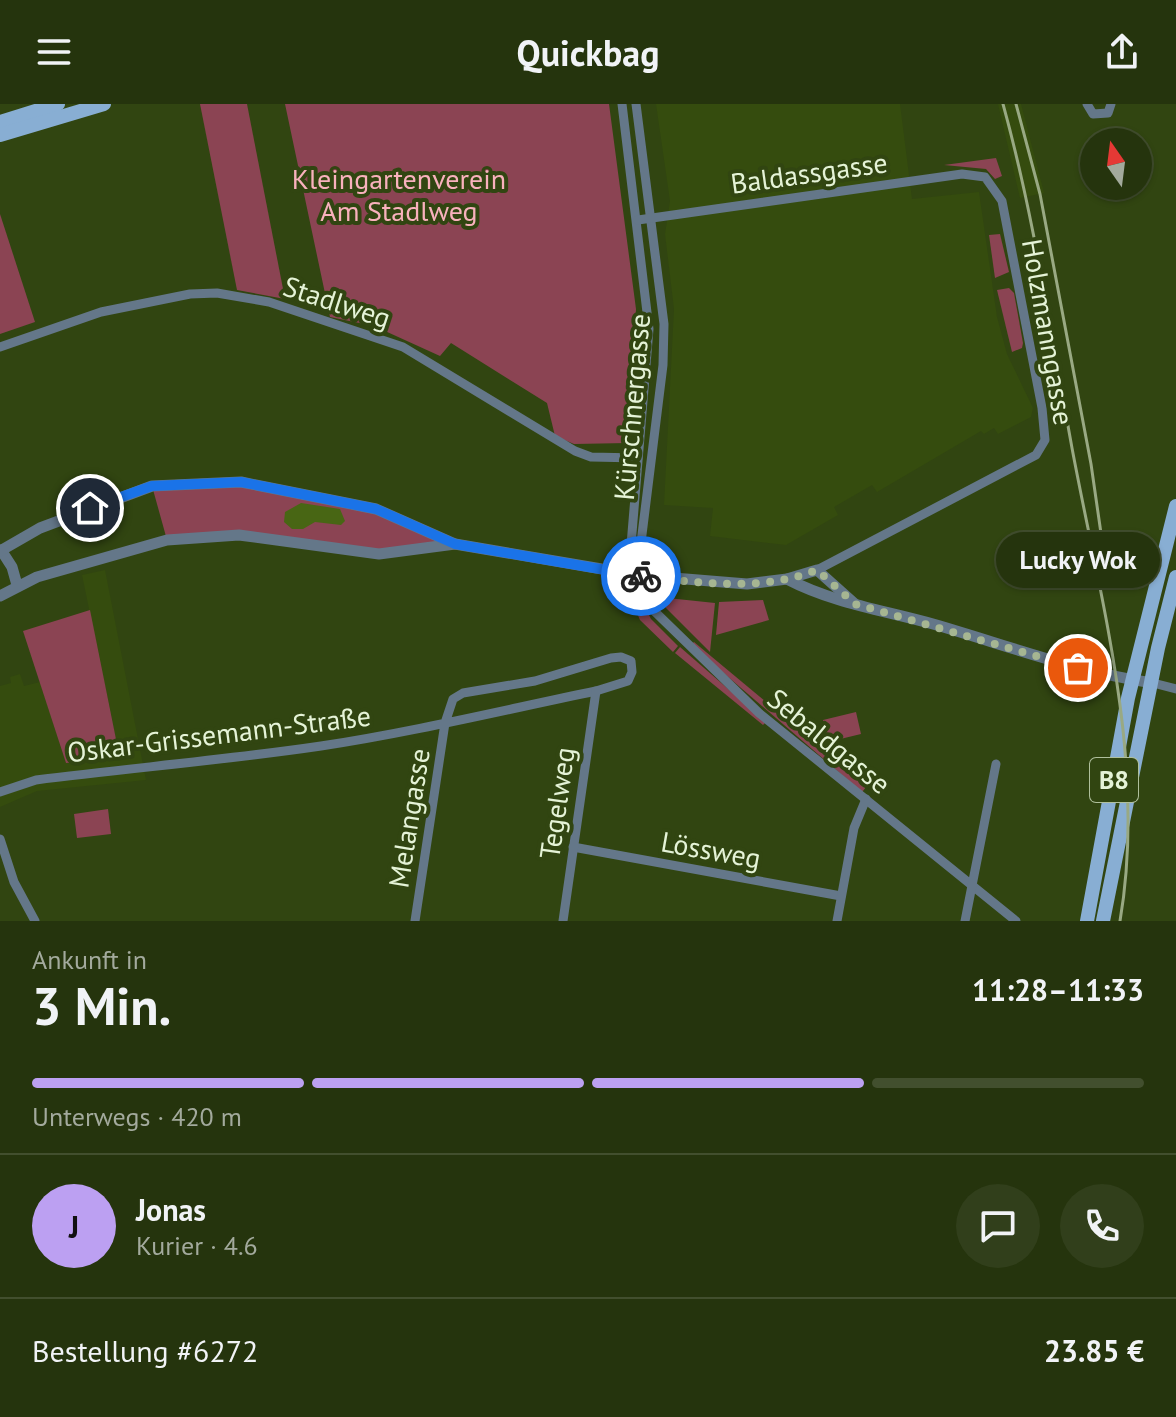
<!DOCTYPE html>
<html lang="de">
<head>
<meta charset="utf-8">
<style>
	body { margin:0; font-family:"PT Sans",sans-serif; background:#313f1b; color:#f1f3f6; height:100vh; display:flex; flex-direction:column; font-size:30px; white-space:nowrap }
	* { box-sizing:border-box; margin:0 }
	p { font-size:26px; color:#a3aa9d }
	.icon { flex:none; width:44px; height:44px; fill:none; stroke:currentColor; stroke-width:2; stroke-linecap:round; stroke-linejoin:round }
	.map { position:relative; height:817px; overflow:hidden }
	.side { display:flex; flex-direction:column; background:#25340d; flex:1 }
	.side>* { flex:none }
	.needle { width:52px; rotate:346deg }
	.buttons { position:absolute; left:1080px; top:24px; display:grid; gap:16px }
	.buttons a { display:grid; place-items:center; width:72px; height:72px; border-radius:50%; background:#25340d; box-shadow:0 2px 6px #0004,0 0 0 2px #424f2e; font-size:40px }
	.pin { position:absolute; display:grid; place-items:center; width:68px; height:68px; color:#fff; margin:-34px; border:4px solid #fff; border-radius:50%; box-shadow:0 2px 8px #0007 }
	.courier { position:absolute; display:grid; place-items:center; width:80px; height:80px; margin:-40px; border:6px solid #1a73e8; border-radius:50%; background:#fff; color:#222; box-shadow:0 2px 10px #0007 }
	.bubble { position:absolute; height:56px; border-radius:28px; background:#25340d; box-shadow:0 2px 6px #0004,0 0 0 2px #424f2e; font-size:26px; font-weight:700; line-height:56px; text-align:center }
	.head em { font-style:normal; font-weight:700 }
	.head div { display:flex; flex-direction:column-reverse }
	.head { display:flex; align-items:center; justify-content:space-between; height:136px; padding:0 32px }
	h1 { font-size:52px; font-weight:700; line-height:60px }
	.bar { display:grid; grid-template-columns:repeat(4,1fr); gap:12px 8px; align-content:center; height:96px; padding:0 32px }
	.bar i { height:10px; border-radius:6px; background:#424f2e }
	.bar .selected { background:#bca0f2 }
	.bar p { grid-column:span 4 }
	.line { display:flex; align-items:center; gap:20px; padding:0 32px; border-top:2px solid #424f2e }
	.line div { flex:1 }
	.round { display:grid; place-items:center; flex:none; width:84px; height:84px; border-radius:42px; background:#313f1b }
	header { display:flex; justify-content:space-between; align-items:center; height:104px; padding:0 32px; background:#25340d; font-size:36px; font-weight:700 }
	.map>svg:first-child { display:block }
	.built { fill:#354c0e }
	.green { fill:#8b4453 }
	.water { fill:#486614 }
	.lines { fill:none; stroke-linecap:round; stroke-linejoin:round }
	.minor { stroke:#647789; stroke-width:9 }
	.tertiary { stroke:#647789; stroke-width:11 }
	.primary { stroke:#88aed3; stroke-width:14 }
	.rail { stroke:#99a983; stroke-width:3 }
	.done { stroke:#a6b692; stroke-width:8; stroke-dasharray:0 14.4 }
	.route { stroke:#1a73e8; stroke-width:10 }
	.labels { text-anchor:middle; stroke-width:8; stroke-linejoin:round; paint-order:stroke }
	.shield { fill:#314511; stroke:#afbf9c; stroke-width:2 }
	.shield-label { font-size:26px; font-weight:bold; fill:#e5f3d7 }
	.street-label { font-size:28px; fill:#e5f3d7; stroke:#314511 }
	.park-label { font-size:28px; fill:#f9b1bd; stroke:#314511 }
</style>
</head>
<body>
<header><svg class="icon" aria-label="menu" viewBox="0 0 24 24"><path d="M4 6h16M4 12h16M4 18h16"/></svg>Quickbag<svg class="icon" aria-label="share" viewBox="0 0 24 24"><path d="M12 15V3M7 8l5-5 5 5M5 13v7h14v-7"/></svg></header>
<div class="map">
<svg width="1176" height="817" viewBox="0 0 1176 817">
	<rect width="100%" height="100%" fill="#314511"/>
	<g class="built">
		<polygon points="656,0 900,0 912,95 979,88 997,213 1007,250 1033,304 1031,313 998,330 994,324 984,330 981,327 877,388 872,381 834,403 838,411 786,441 710,432 713,404 664,401 674,205 665,130 670,97"/>
		<polygon points="998,0 1021,0 1044,89 1020,94"/>
		<polygon points="105,466 146,676 37,687 0,703 0,582 11,579 10,573 20,570 24,582 40,578 66,659 120,654 82,471"/>
	</g>
	<g class="green">
		<polygon points="200,0 247,0 285,195 237,186"/>
		<polygon points="285,0 609,0 636,205 628,339 574,340 555,332 547,299 451,239 440,252 374,222 330,213"/>
		<polygon points="996,54 1002,72 995,75 986,65 944,61"/>
		<polygon points="0,110 35,218 0,230"/>
		<polygon points="1000,130 1009,168 995,174 989,131"/>
		<polygon points="1009,184 1014,189 1023,239 1022,244 1012,248 997,186"/>
		<polygon points="241,378 376,405 455,440 379,450 239,431 167,436 152,382"/>
		<polygon points="627,486 637,487 651,515 678,542 673,548 640,516"/>
		<polygon points="658,493 715,499 710,548 662,500"/>
		<polygon points="763,496 769,516 716,531 719,498"/>
		<polygon points="90,506 120,655 66,659 23,527"/>
		<polygon points="694,538 867,682 862,688 691,541"/>
		<polygon points="680,543 766,618 763,621 675,549"/>
		<polygon points="856,608 861,630 828,638 823,616"/>
		<polygon points="108,705 111,730 77,734 74,710"/>
	</g>
	<polygon class="water" points="301,399 340,405 345,417 341,421 315,418 303,425 292,425 284,418 285,408"/>
	<g class="lines">
		<g class="minor">
			<polyline points="622,0 649,225 630,453 649,502 759,609 1016,817"/>
			<polyline points="636,0 664,220 663,261 637,471"/>
			<polyline points="1087,0 1093,10 1108,9 1111,0"/>
			<polyline points="638,116 962,70 985,73 1002,97 1042,304 1045,336 1036,351 817,466"/>
			<polyline points="0,243 101,208 190,190 217,189 269,198 403,243 575,347 591,353 638,354"/>
			<polyline points="1153,579 1176,585"/>
			<path d="M 0,688 L 36,676 C 131,664 226,656 321,642 C 413,628 504,606 596,587 L 628,577 L 632,568 L 631,557 L 621,553 L 611,554 L 535,577 L 463,589 L 453,595 L 445,619 L 415,817"/>
			<polyline points="0,735 14,778 35,817"/>
			<polyline points="573,743 841,792"/>
			<polyline points="563,817 596,587"/>
			<polyline points="837,817 854,724 866,695"/>
			<polyline points="965,817 996,660"/>
		</g>
		<g class="tertiary">
			<polyline points="1,446 12,463 17,481"/>
			<polyline points="0,447 40,424 152,382 241,378 376,405 455,440 637,471 747,480 787,475 817,466 855,500"/>
			<path d="M 787,475 C 833,499 883,506 933,520 C 1006,541 1077,568 1153,579"/>
			<polyline points="0,492 37,473 167,436 239,431 379,450 455,440"/>
		</g>
		<g class="primary">
			<polyline points="0,18 58,0"/>
			<polyline points="0,31 104,0"/>
			<polyline points="1087,817 1128,594 1176,402"/>
			<polyline points="1103,817 1158,544 1176,473"/>
		</g>
		<g class="rail">
			<path d="M 1003,0 C 1034,112 1051,230 1072,344 C 1101,499 1147,659 1120,817"/>
			<polyline points="1016,0 1040,90 1091,360 1107,471"/>
		</g>
	</g>
	<g class="lines">
		<path class="done" d="M 641,472 C 699,479 761,488 817,466 L 855,500 L 1078,564"/>
		<polyline class="route" points="90,404 152,382 241,378 376,405 455,440 641,472"/>
	</g>
	<g class="labels">
		<rect class="shield" x="1090" y="654" width="48" height="44" rx="6"/>
		<g class="shield-label">
			<text x="1114" y="685">B8</text>
		</g>
		<g class="street-label">
			<text transform="translate(809 69) rotate(-8)" y="10">Baldassgasse</text>
			<text transform="translate(337 198) rotate(18)" y="10">Stadlweg</text>
			<text transform="translate(1048 228) rotate(80)" y="10">Holzmanngasse</text>
			<text transform="translate(632 303) rotate(-85)" y="10">Kürschnergasse</text>
			<text transform="translate(219 630) rotate(-7)" y="10">Oskar-Grissemann-Straße</text>
			<text transform="translate(829 637) rotate(39)" y="10">Sebaldgasse</text>
			<text transform="translate(557 699) rotate(-82)" y="10">Tegelweg</text>
			<text transform="translate(409 714) rotate(-81)" y="10">Melangasse</text>
			<text transform="translate(711 746) rotate(10)" y="10">Lössweg</text>
		</g>
		<g class="park-label">
			<text x="399" y="85">Kleingartenverein<tspan x="399" dy="32">Am Stadlweg</tspan></text>
		</g>
	</g>
</svg>
<div class="buttons">
<a><svg class="needle" viewBox="-14 -14 28 28"><path d="M0-13l5 13h-10z" fill="#e53935"/><path d="M0 13l5-13h-10z" fill="#a3aa9d"/></svg></a>
</div>
<div class="pin" style="left:1078px;top:564px;background:#ea580c"><svg class="icon" aria-label="bag" viewBox="0 0 24 24"><path d="M5 8h14l-1 12H6zM9 8a3 3 0 0 1 6 0"/></svg></div>
<div class="pin" style="left:90px;top:404px;background:#1f2937"><svg class="icon" aria-label="home" viewBox="0 0 24 24"><path d="M3 11l9-7 9 7M6 9v11h12V9"/></svg></div>
<div class="courier" style="left:641px;top:472px"><svg class="icon" aria-label="bike" viewBox="0 0 24 24"><circle cx="6" cy="16" r="4"/><circle cx="18" cy="16" r="4"/><path d="M6 16l4-8h5l3 8M10 8l3 8H6M13 5h3"/></svg></div>
<div class="bubble" style="left:996px;top:428px;width:164px">Lucky Wok</div>
</div>
<section class="side">
<div class="head"><div><h1>3 Min.</h1><p>Ankunft in</p></div><em>11:28–11:33</em></div>
<div class="bar"><i class="selected"></i><i class="selected"></i><i class="selected"></i><i></i><p>Unterwegs · 420 m</p></div>
<div class="line" style="height:144px"><b class="round" style="background:#bca0f2;color:#111">J</b><div><b>Jonas</b><p>Kurier · 4.6</p></div><a class="round"><svg class="icon" aria-label="chat" viewBox="0 0 24 24"><path d="M4 5h16v11H9l-5 4z"/></svg></a><a class="round"><svg class="icon" aria-label="phone" viewBox="0 0 24 24"><path d="M5 4h4l2 5-3 2q2 4 5 5l2-3 5 2v4C11 20 4 13 5 4z"/></svg></a></div>
<div class="line" style="height:104px"><div>Bestellung #6272</div><b>23.85 €</b></div>
</section>
</body>
</html>
